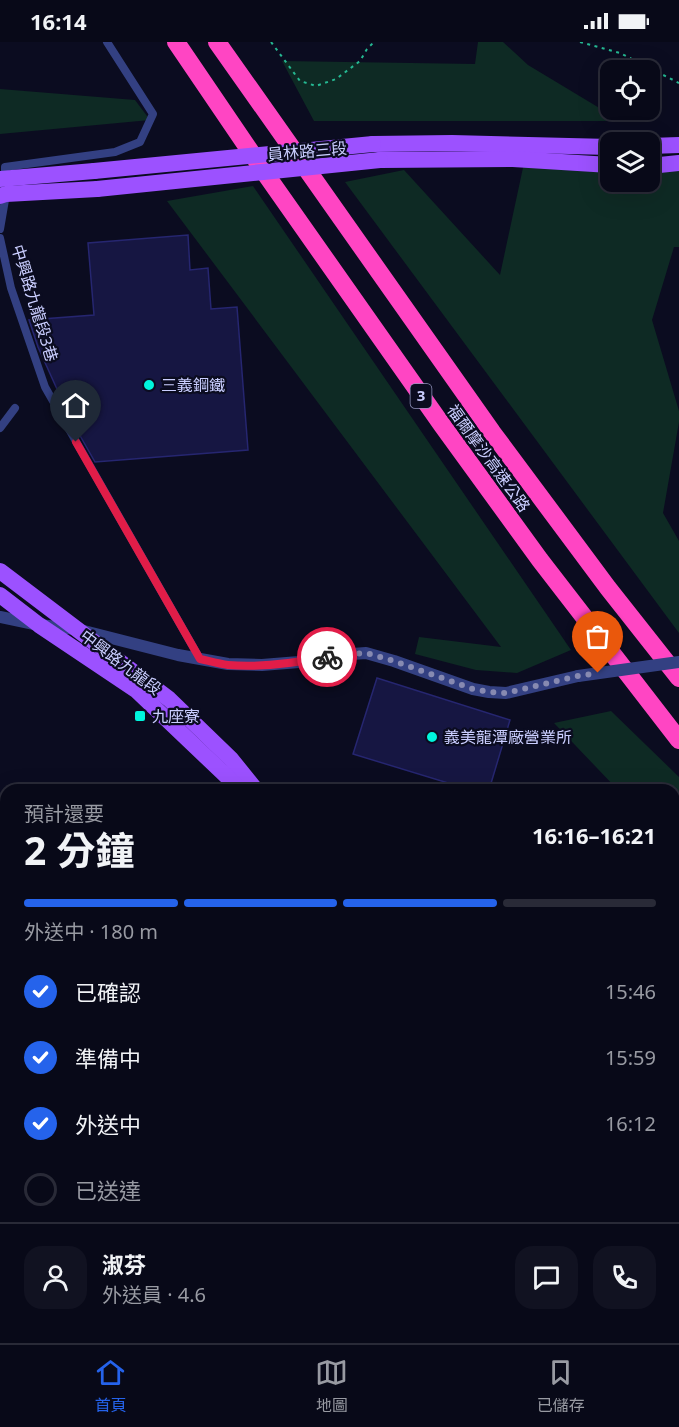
<!DOCTYPE html>
<html lang="zh-TW">
<head>
<meta charset="utf-8">
<style>
	body { margin:0; font-family:"Noto Sans","Noto Sans TC",sans-serif; background:#111221; color:#f1f3f6; height:100vh; display:flex; flex-direction:column; font-size:22px; white-space:nowrap }
	* { box-sizing:border-box; margin:0 }
	p { font-size:20px; color:#989aa2 }
	.icon { flex:none; width:33px; height:33px; fill:none; stroke:currentColor; stroke-width:2; stroke-linecap:round; stroke-linejoin:round }
	.map { position:relative; flex:1; overflow:hidden }
	.details { position:absolute; left:0px; top:742px; width:680px; height:560px; display:flex; flex-direction:column; background:#080918; border-radius:18px 18px 0 0; box-shadow:0 6px 24px #0002,0 0 0 2px #292a37 }
	.details>* { flex:none }
	.buttons { position:absolute; left:600px; top:18px; display:grid; gap:12px }
	.buttons a { display:grid; place-items:center; width:60px; height:60px; border-radius:12px; background:#080918; box-shadow:0 6px 24px #0002,0 0 0 2px #292a37; font-size:30px }
	.pin { position:absolute; display:grid; place-items:center; width:51px; height:51px; color:#fff; margin:-62px -26px; border-radius:50% 50% 50% 0; rotate:-45deg; box-shadow:0 0 6px #0007 }
	.pin .icon { rotate:45deg }
	.courier { position:absolute; display:grid; place-items:center; width:60px; height:60px; margin:-30px; border:4px solid #e11d48; border-radius:50%; background:#fff; color:#222; box-shadow:0 2px 8px #0007 }
	.head em { font-style:normal; font-weight:700 }
	.head div { display:flex; flex-direction:column-reverse }
	.head { display:flex; align-items:center; justify-content:space-between; height:102px; padding:0 24px }
	h1 { font-size:39px; font-weight:700; line-height:45px }
	.bar { display:grid; grid-template-columns:repeat(4,1fr); gap:9px 6px; align-content:center; height:72px; padding:0 24px }
	.bar i { height:8px; border-radius:4px; background:#292a37 }
	.bar .active { background:#2563eb }
	.bar p { grid-column:span 4 }
	.line { display:flex; align-items:center; gap:15px; padding:0 24px; border-top:2px solid #292a37 }
	.line div { flex:1 }
	.round { display:grid; place-items:center; flex:none; width:63px; height:63px; border-radius:18px; background:#111221 }
	ol { padding:0 24px; list-style:none }
	li { display:flex; align-items:center; gap:18px; height:66px }
	li p { margin-inline-start:auto }
	li .icon { padding:6px; border-radius:50%; background:#2563eb; color:#fff; stroke-width:4 }
	li:last-child { color:#989aa2 }
	li i { width:33px; height:33px; border:3px solid #292a37; border-radius:50% }
	.status { display:flex; justify-content:space-between; align-items:center; height:42px; padding:0 30px; background:#080918; direction:ltr }
	.status svg { height:16px; fill:currentColor }
	.tabs { display:flex; justify-content:space-around; align-items:center; height:84px; border-top:2px solid #292a37; background:#080918; font-size:16px; color:#989aa2 }
	.tabs a { display:grid; justify-items:center; gap:3px }
	.tabs .active { color:#2563eb }
	.map>svg:first-child { display:block }
	.green { fill:#0e2a24 }
	.lines { fill:none; stroke-linecap:round; stroke-linejoin:round }
	.stream { stroke:#082942; stroke-width:4.5 }
	.building { fill:#161642; stroke:#262670; stroke-width:1.5 }
	.path { stroke:#25b892; stroke-width:2; stroke-dasharray:3 4.5; stroke-linecap:butt }
	.service { stroke:#334082; stroke-width:8 }
	.minor { stroke:#334082; stroke-width:12 }
	.primary { stroke:#9c51ff; stroke-width:16 }
	.motorway { stroke:#ff45c3; stroke-width:18 }
	.minor-bridge { stroke:#334082; stroke-width:12 }
	.primary-bridge { stroke:#9c51ff; stroke-width:16 }
	.done { stroke:#878ab1; stroke-width:6; stroke-dasharray:0 10.8 }
	.route { stroke:#e11d48; stroke-width:8 }
	.poi-dot { fill:#00f5dd; stroke:#0b0c20; stroke-width:2 }
	.labels { text-anchor:middle; stroke-width:4.5; stroke-linejoin:round; paint-order:stroke }
	.shield { fill:#0b0c20; stroke:#9194bc; stroke-width:1.5 }
	.shield-label { font-size:15px; font-weight:bold; fill:#caceff }
	.street-label { font-size:16px; fill:#caceff; stroke:#0b0c20 }
	.poi-label { font-size:16px; fill:#caceff; stroke:#0b0c20; text-anchor:start }
</style>
</head>
<body>
<div class="status"><b>16:14</b><svg viewBox="0 0 49 12"><path d="M0 12V9h3v3zM5 12V6h3v6zM10 12V3h3v9zM15 12V0h3v12zM26 1h20v11H26zM47 4h2v5h-2z"/></svg></div>
<div class="map">
<svg width="679" height="1301" viewBox="0 0 679 1301">
	<rect width="100%" height="100%" fill="#0b0c20"/>
	<g class="green">
		<polygon points="478,0 503,0 528,23 621,79 314,79 282,19 475,22"/>
		<polygon points="0,47 135,58 150,78 0,92"/>
		<polygon points="524,121 610,123 610,140 650,140 650,123 679,124 679,205 674,205 652,278 679,369 679,380 663,471 679,499 679,591 345,140 404,128 500,233"/>
		<polygon points="253,144 571,608 517,631 476,628 415,612 419,595 501,605 167,159"/>
		<polygon points="611,669 679,735 679,800 674,795 674,748 618,748 554,681"/>
	</g>
	<g class="lines">
		<g class="stream">
			<polyline points="0,1002 6,1001"/>
			<polyline points="674,1239 679,1250"/>
		</g>
	</g>
	<g class="building">
		<polygon points="188,193 190,228 208,226 211,267 237,265 248,408 95,420 70,376 38,305 29,278 94,273 88,201"/>
		<polygon points="377,636 510,678 489,748 471,748 353,712"/>
	</g>
	<g class="lines">
		<g class="path">
			<polyline points="271,0 300,39 316,44 336,37 360,19 367,7 374,0"/>
			<polyline points="580,0 620,11 679,41"/>
		</g>
		<g class="service">
			<polyline points="5,139 5,125 115,110 140,100 153,72 107,0"/>
			<polyline points="0,187 6,152"/>
			<polyline points="0,196 11,246 45,345 200,617"/>
			<polyline points="0,386 15,366"/>
			<polyline points="0,773 6,774"/>
			<polyline points="61,1296 62,1301"/>
			<polyline points="127,1296 127,1301"/>
		</g>
		<polyline class="minor" points="0,575 39,583 76,587 178,613 228,622 262,623 299,620 339,613 366,611 394,619 473,647 489,650 506,651 578,634"/>
		<g class="primary">
			<polyline points="373,102 452,101 610,105"/>
			<polyline points="650,104 679,103"/>
			<polyline points="380,118 513,117 610,123"/>
			<polyline points="650,124 679,121"/>
			<polyline points="0,137 94,129"/>
			<polyline points="0,154 6,152 97,147"/>
			<polyline points="0,529 169,657 231,717 256,748"/>
			<polyline points="0,553 39,583 136,648 241,748"/>
			<polyline points="561,1296 563,1301"/>
			<polyline points="578,1296 580,1301"/>
		</g>
		<g class="motorway">
			<polyline points="176,0 267,134 442,383 540,518 679,698"/>
			<polyline points="217,0 492,390 608,546 679,636"/>
		</g>
		<polyline class="minor-bridge" points="578,634 679,620"/>
		<g class="primary-bridge">
			<polyline points="94,129 373,102"/>
			<polyline points="97,147 380,118"/>
		</g>
	</g>
	<g class="lines">
		<polyline class="done" points="327,615 339,613 366,611 394,619 473,647 489,650 506,651 578,634 598,631"/>
		<path class="route" d="M 76,400 L 200,617 C 209,619 219,622 228,623 C 261,626 295,621 327,615"/>
	</g>
	<g class="poi-dot">
		<circle cx="149" cy="343" r="6"/>
		<rect x="134" y="668" width="12" height="12" rx="3"/>
		<circle cx="432" cy="695" r="6"/>
	</g>
	<g class="labels">
		<rect class="shield" x="410.5" y="342" width="21" height="24" rx="4.5"/>
		<g class="shield-label">
			<text x="421" y="359">3</text>
		</g>
		<g class="street-label">
			<text transform="translate(307 109) rotate(-5)" y="6">員林路三段</text>
			<text transform="translate(35 261) rotate(73)" y="6">中興路九龍段3巷</text>
			<text transform="translate(489 416) rotate(54)" y="6">福爾摩沙高速公路</text>
			<text transform="translate(121 620) rotate(37)" y="6">中興路九龍段</text>
		</g>
		<g class="poi-label">
			<text x="161" y="349">三義鋼鐵</text>
			<text x="152" y="680">九座寮</text>
			<text x="444" y="701">義美龍潭廠營業所</text>
		</g>
	</g>
</svg>
<div class="buttons">
<a><svg class="icon" aria-label="locate" viewBox="0 0 24 24"><circle cx="12" cy="12" r="6"/><path d="M12 2v4M12 18v4M2 12h4M18 12h4"/></svg></a>
<a><svg class="icon" aria-label="layers" viewBox="0 0 24 24"><path d="M12 4l9 5-9 5-9-5zM3 14l9 5 9-5"/></svg></a>
</div>
<div class="pin" style="left:598px;top:631px;background:#ea580c"><svg class="icon" aria-label="bag" viewBox="0 0 24 24"><path d="M5 8h14l-1 12H6zM9 8a3 3 0 0 1 6 0"/></svg></div>
<div class="pin" style="left:76px;top:400px;background:#1f2937"><svg class="icon" aria-label="home" viewBox="0 0 24 24"><path d="M3 11l9-7 9 7M6 9v11h12V9"/></svg></div>
<div class="courier" style="left:327px;top:615px"><svg class="icon" aria-label="bike" viewBox="0 0 24 24"><circle cx="6" cy="16" r="4"/><circle cx="18" cy="16" r="4"/><path d="M6 16l4-8h5l3 8M10 8l3 8H6M13 5h3"/></svg></div>
<section class="details">
<div class="head"><div><h1>2 分鐘</h1><p>預計還要</p></div><em>16:16–16:21</em></div>
<div class="bar"><i class="active"></i><i class="active"></i><i class="active"></i><i></i><p>外送中 · 180 m</p></div>
<ol>
<li><svg class="icon" aria-label="check" viewBox="0 0 24 24"><path d="M5 12l5 5 9-10"/></svg>已確認<p>15:46</p></li>
<li><svg class="icon" aria-label="check" viewBox="0 0 24 24"><path d="M5 12l5 5 9-10"/></svg>準備中<p>15:59</p></li>
<li><svg class="icon" aria-label="check" viewBox="0 0 24 24"><path d="M5 12l5 5 9-10"/></svg>外送中<p>16:12</p></li>
<li><i></i>已送達</li>
</ol>
<div class="line" style="height:108px"><a class="round"><svg class="icon" aria-label="person" viewBox="0 0 24 24"><circle cx="12" cy="8" r="4"/><path d="M4 21q1-7 8-7t8 7"/></svg></a><div><b>淑芬</b><p>外送員 · 4.6</p></div><a class="round"><svg class="icon" aria-label="chat" viewBox="0 0 24 24"><path d="M4 5h16v11H9l-5 4z"/></svg></a><a class="round"><svg class="icon" aria-label="phone" viewBox="0 0 24 24"><path d="M5 4h4l2 5-3 2q2 4 5 5l2-3 5 2v4C11 20 4 13 5 4z"/></svg></a></div>
</section>
</div>
<nav class="tabs">
<a class="active"><svg class="icon" aria-label="home" viewBox="0 0 24 24"><path d="M3 11l9-7 9 7M6 9v11h12V9"/></svg>首頁</a>
<a><svg class="icon" aria-label="map" viewBox="0 0 24 24"><path d="M3 6l6-2 6 2 6-2v14l-6 2-6-2-6 2zM9 4v14M15 6v14"/></svg>地圖</a>
<a><svg class="icon" aria-label="saved" viewBox="0 0 24 24"><path d="M7 4h10v16l-5-4-5 4z"/></svg>已儲存</a>
</nav>
</body>
</html>
